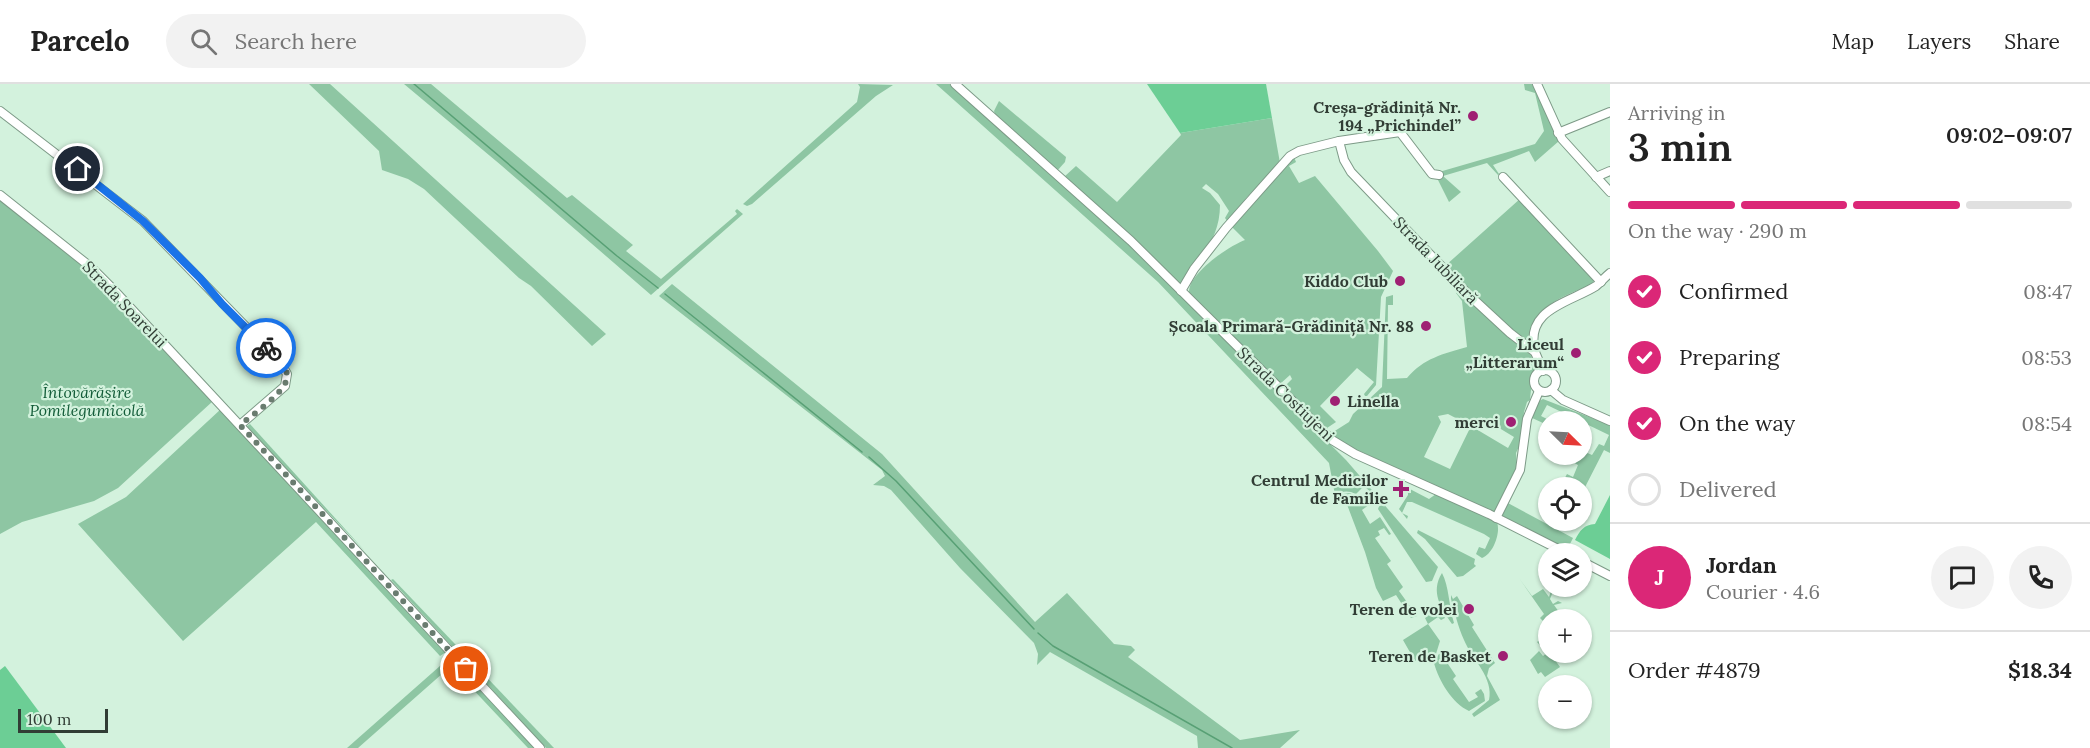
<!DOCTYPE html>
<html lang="en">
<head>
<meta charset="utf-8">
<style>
	body { margin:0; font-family:Lora,serif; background:#f2f2f2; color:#222; height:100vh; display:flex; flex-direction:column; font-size:22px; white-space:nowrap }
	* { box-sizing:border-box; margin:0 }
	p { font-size:20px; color:#767676 }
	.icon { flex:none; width:33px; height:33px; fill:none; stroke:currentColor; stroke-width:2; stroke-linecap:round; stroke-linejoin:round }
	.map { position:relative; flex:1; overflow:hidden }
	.panel { display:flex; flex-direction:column; background:#fff; width:480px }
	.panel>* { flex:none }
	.needle { width:39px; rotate:114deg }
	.fabs { position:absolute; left:1538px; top:327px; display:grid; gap:12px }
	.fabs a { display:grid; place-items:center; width:54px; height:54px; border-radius:50%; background:#fff; box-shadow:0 2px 4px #0004; font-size:30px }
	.scale { position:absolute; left:18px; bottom:15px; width:90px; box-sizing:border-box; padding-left:6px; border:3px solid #313d35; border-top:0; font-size:16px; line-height:21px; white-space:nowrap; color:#313d35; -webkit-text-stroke:4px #d3f2dd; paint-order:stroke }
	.pin { position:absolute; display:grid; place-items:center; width:51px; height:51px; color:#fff; margin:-26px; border:3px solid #fff; border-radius:50%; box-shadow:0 2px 6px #0007 }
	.courier { position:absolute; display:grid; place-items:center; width:60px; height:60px; margin:-30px; border:4px solid #1a73e8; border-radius:50%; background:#fff; color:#222; box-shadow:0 2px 8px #0007 }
	.overview em { font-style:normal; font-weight:600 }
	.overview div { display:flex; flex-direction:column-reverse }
	.overview { display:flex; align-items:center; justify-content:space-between; height:102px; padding:0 18px }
	h1 { font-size:39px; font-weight:600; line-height:45px }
	.bar { display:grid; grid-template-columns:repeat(4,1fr); gap:9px 6px; align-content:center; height:72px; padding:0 18px }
	.bar i { height:8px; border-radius:4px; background:#e0e0e0 }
	.bar .on { background:#db2777 }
	.bar p { grid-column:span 4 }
	.line { display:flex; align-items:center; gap:15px; padding:0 18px; border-top:2px solid #e0e0e0 }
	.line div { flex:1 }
	.round { display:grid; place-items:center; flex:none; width:63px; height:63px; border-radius:32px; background:#f2f2f2 }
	ol { padding:0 18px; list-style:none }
	li { display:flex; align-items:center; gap:18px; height:66px }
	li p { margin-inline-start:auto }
	li .icon { padding:6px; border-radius:50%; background:#db2777; color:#fff; stroke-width:4 }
	li:last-child { color:#767676 }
	li i { width:33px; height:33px; border:3px solid #e0e0e0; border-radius:50% }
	header { display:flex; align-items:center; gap:36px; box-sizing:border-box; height:84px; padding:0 30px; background:#fff; border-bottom:2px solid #e0e0e0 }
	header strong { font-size:28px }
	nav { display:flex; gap:33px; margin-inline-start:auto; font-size:21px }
	.search { width:420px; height:54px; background:#f2f2f2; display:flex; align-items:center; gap:15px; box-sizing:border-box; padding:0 21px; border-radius:33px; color:#767676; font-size:22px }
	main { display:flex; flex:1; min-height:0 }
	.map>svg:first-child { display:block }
	.green { fill:#8ec6a3; fill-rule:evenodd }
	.forest { fill:#6cce95 }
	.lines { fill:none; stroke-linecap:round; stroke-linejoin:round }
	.stream { stroke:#58a075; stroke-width:1.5 }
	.minor-casing { stroke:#7d9a87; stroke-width:10 }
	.minor { stroke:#fff; stroke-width:8 }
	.done { stroke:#6a7c70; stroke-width:6; stroke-dasharray:0 10.8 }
	.route { stroke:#1a73e8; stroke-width:8 }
	.poi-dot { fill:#9f2073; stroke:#d3f2dd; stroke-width:2 }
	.labels { text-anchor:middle; stroke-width:4.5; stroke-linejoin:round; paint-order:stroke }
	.poi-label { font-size:16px; font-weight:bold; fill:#313d35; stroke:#d3f2dd; text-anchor:end }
	.street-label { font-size:16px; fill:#313d35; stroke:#d3f2dd }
	.park-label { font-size:16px; font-style:italic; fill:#115b37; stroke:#d3f2dd }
</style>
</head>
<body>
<header>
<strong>Parcelo</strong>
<div class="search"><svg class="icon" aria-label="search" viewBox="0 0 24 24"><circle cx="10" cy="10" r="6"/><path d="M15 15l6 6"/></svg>Search here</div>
<nav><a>Map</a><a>Layers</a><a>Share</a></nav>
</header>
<main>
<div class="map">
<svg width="1610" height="664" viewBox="0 0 1610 664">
	<rect width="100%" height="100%" fill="#d3f2dd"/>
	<g class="green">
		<polygon points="309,0 330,0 606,250 592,262 531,202 519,194 424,105 408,95 382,86 379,67"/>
		<polygon points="404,0 431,0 567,114 572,111 633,161 626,167 661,195 737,130 735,127 737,125 743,130 651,211 502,82"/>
		<polygon points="858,0 893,1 876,12 752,120 747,122 743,120 857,18 860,3"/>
		<path d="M 936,0 L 950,0 L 1128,159 L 1346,376 L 1378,413 L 1377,414 L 1364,402 L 1356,410 C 1348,406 1342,407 1335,411 L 1329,379 L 1158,198 Z"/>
		<polygon points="1524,0 1532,0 1559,57 1535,78 1529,67 1493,81 1499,90 1498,91 1487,79 1443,92 1461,108 1449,118 1437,94 1439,88 1535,60 1544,47 1535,9 1525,6"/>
		<polygon points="999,17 1066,73 1065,78 1057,87 996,33 994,27"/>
		<path d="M 1272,34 L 1280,79 L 1247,113 L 1228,138 L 1225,134 L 1229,127 L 1218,110 L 1206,100 L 1202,104 L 1210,109 L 1220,121 C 1220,154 1201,173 1183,199 L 1179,200 L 1064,93 L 1076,82 L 1117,118 L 1181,51 L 1180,49 Z"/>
		<path d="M 1294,73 L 1296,78 L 1289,82 L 1299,99 L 1315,92 L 1378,167 L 1393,187 L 1381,213 L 1376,301 L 1367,312 L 1365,312 L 1364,310 L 1374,298 L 1357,284 L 1320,322 L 1336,338 L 1327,344 L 1324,344 L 1285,306 L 1285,302 L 1292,295 L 1290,291 L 1280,300 L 1189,208 C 1189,189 1229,162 1245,156 L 1232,143 Z"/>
		<polygon points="0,113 91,185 213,317 118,404 94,417 22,438 0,450"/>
		<path d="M 1521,114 L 1594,195 L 1592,201 C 1573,208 1549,216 1538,233 C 1532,242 1531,251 1523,258 L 1483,221 L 1445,182 Z"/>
		<polygon points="672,200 882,370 1035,538 1067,509 1114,560 1131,562 1135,566 1128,573 1240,656 1300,646 1280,664 1198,664 1197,652 1050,568 1037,581 1038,570 1034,559 960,484 891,406 884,402 873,401 885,392 882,386 659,212"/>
		<path d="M 1460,205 L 1530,270 L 1534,276 L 1537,287 L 1532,295 L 1530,316 L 1527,318 L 1524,328 L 1521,358 L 1516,369 L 1517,382 L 1495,429 L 1344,360 L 1330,350 L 1349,338 L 1353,330 L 1382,303 L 1386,213 L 1393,211 L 1393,221 L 1388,221 L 1387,295 L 1407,294 C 1424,274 1443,270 1467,263 L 1462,217 L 1456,209 ZM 1448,330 L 1471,342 L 1450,385 L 1424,373 L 1441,338 L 1438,332 ZM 1481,333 L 1514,353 L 1508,364 L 1476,345 Z"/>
		<polygon points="1543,315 1610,341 1610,369 1604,366 1581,411 1581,404 1560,403 1567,390 1573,393 1578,381 1566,374 1567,371 1581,370 1581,364 1584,365 1583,367 1592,371 1599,360 1604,362 1609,351 1547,321 1541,332 1547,335 1543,339 1530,333 1539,317"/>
		<polygon points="221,325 446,568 440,572 316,438 183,557 78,440 126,413"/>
		<polygon points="250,340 364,466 246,343"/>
		<path d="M 1408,404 L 1429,415 L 1436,410 L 1497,438 C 1501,449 1493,470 1482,474 L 1476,470 L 1479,463 L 1485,465 L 1490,454 L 1484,450 L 1412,418 L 1407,418 L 1402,429 L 1408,432 L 1407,435 L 1399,425 L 1408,411 Z"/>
		<polygon points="1350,409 1355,412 1353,414 1360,420 1365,415 1370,420 1362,426 1370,440 1380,433 1391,450 1389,451 1384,444 1378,447 1380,451 1375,454 1391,477 1387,480 1403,503 1399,507 1417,532 1411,534 1396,511 1383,517 1376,504 1365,468 1343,410"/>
		<polygon points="1381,417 1438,483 1432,497 1426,498 1378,425"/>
		<polygon points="1506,418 1573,454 1567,466 1502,434 1501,431"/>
		<polygon points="1418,446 1475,475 1474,480 1476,482 1463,492 1457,493 1425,455 1417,449"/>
		<path d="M 1442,489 C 1449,502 1449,523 1454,539 L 1452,540 C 1441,524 1430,508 1442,489 Z"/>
		<polygon points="1519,494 1532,512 1543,505 1549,513 1551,507 1552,510 1550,515 1553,520 1558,517 1562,519 1554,521 1559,528 1546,538 1543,537 1540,534 1544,530"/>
		<polygon points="393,495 554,664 546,664 391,496"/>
		<path d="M 1451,511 L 1453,515 L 1457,512 L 1474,541 L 1472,543 L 1495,579 L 1489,584 L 1487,592 L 1500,616 L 1474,633 L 1472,630 L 1489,616 C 1494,594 1472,575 1464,556 C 1458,543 1455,529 1451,515 Z"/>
		<polygon points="1436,526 1440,527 1445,534 1441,536 1438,533 1428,540 1440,557 1435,573 1432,575 1428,569 1415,577 1403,556 1428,540 1425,534"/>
		<polygon points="1541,555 1548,568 1550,569 1560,583 1545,593 1541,588 1538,590 1530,576 1539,567 1543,572 1547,569 1537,558"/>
		<path d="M 1440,568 L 1456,592 L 1453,595 L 1469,618 L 1478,613 L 1475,609 L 1481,605 L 1484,610 L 1485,617 L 1469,627 C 1452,619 1439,597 1434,579 Z"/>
		<polygon points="449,574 535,664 528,664 451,582 358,664 347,664"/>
	</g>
	<g class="forest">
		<polygon points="1147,0 1266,0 1272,34 1180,49"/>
		<path d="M 1610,411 L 1610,475 L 1575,456 C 1580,446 1584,441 1595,440 Z"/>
		<polygon points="5,582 66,664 0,664 0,586"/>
	</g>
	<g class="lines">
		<g class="stream">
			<polyline points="414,0 617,172 658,204"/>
			<polyline points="665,210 862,368"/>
			<polyline points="869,373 896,397 1034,545"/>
			<polyline points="1038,549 1053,562 1232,664"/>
		</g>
		<defs>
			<g id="minor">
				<polyline points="955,0 1131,157 1332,356 1355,370 1489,430 1568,470"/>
				<polyline points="1537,0 1562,55 1610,108"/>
				<polyline points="0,27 143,137 280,278 287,290 285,302 240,341"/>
				<polyline points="1558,49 1610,28"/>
				<polyline points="1339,57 1344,76 1351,88 1470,212 1510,249 1535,268 1543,287"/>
				<polyline points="1503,93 1601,198"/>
				<polyline points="1596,93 1610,87"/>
				<polyline points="0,111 92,184 111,203 540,664"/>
				<polyline points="1181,207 1194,185 1226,144 1290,72 1299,67 1339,57 1400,48 1432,90 1439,91"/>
				<path d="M 1535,268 C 1524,225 1569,219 1596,202 C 1601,198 1605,193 1610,189"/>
				<circle cx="1545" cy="297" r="11"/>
				<polyline points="1551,306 1563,316 1610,337"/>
				<polyline points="1496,434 1520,386 1527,335 1539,307"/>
				<polyline points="1581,477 1610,492"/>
			</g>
		</defs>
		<use href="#minor" class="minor-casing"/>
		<use href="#minor" class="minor"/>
	</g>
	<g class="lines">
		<path class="done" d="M 266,264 C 273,271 285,280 287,290 C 291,305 251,332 240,341 L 466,585"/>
		<polyline class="route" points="78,85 143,137 200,194 222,220 266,264"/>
	</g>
	<g class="poi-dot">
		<circle cx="1473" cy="32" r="6"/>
		<circle cx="1400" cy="197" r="6"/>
		<circle cx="1426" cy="242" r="6"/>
		<circle cx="1576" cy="269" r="6"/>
		<circle cx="1335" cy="317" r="6"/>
		<circle cx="1511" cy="338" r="6"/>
		<path d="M1398 396h6v6h6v6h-6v6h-6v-6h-6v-6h6z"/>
		<circle cx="1469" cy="525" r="6"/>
		<circle cx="1503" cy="572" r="6"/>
	</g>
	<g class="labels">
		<g class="poi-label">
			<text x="1461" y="29">Creșa-grădiniță Nr.<tspan x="1461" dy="18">194 „Prichindel”</tspan></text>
			<text x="1388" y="203">Kiddo Club</text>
			<text x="1414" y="248">Școala Primară-Grădiniță Nr. 88</text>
			<text x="1564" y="266">Liceul<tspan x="1564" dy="18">„Litterarum“</tspan></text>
			<text x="1347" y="323" text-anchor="start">Linella</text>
			<text x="1499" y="344">merci</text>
			<text x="1388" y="402">Centrul Medicilor<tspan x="1388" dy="18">de Familie</tspan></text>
			<text x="1457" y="531">Teren de volei</text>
			<text x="1491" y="578">Teren de Basket</text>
		</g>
		<g class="street-label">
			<text transform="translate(1436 176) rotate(46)" y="6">Strada Jubiliară</text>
			<text transform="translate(125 220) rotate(46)" y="6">Strada Soarelui</text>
			<text transform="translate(1286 310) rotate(44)" y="6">Strada Costiujeni</text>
		</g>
		<g class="park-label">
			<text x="87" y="314">Întovărășire<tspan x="87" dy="18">Pomilegumicolă</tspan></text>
		</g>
	</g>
</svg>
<div class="fabs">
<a><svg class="needle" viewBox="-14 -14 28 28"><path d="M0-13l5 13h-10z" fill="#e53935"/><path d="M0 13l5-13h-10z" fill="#767676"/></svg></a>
<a><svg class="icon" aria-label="locate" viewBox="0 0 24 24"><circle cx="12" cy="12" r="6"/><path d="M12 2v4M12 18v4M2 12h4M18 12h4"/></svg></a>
<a><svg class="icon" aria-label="layers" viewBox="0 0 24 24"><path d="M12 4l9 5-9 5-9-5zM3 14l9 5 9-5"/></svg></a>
<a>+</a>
<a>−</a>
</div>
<div class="scale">100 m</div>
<div class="pin" style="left:466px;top:585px;background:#ea580c"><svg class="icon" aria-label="bag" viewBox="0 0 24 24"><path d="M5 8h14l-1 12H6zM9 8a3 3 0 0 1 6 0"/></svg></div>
<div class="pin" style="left:78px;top:85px;background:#1f2937"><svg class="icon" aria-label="home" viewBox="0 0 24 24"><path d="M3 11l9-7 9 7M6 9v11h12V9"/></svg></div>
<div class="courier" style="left:266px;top:264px"><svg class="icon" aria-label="bike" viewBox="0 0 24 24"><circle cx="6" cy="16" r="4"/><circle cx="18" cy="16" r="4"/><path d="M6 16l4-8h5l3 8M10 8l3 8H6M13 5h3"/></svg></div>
</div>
<section class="panel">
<div class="overview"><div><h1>3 min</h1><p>Arriving in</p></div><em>09:02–09:07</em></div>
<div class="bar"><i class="on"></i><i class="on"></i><i class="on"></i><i></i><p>On the way · 290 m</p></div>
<ol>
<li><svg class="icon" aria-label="check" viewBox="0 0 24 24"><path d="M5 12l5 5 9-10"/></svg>Confirmed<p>08:47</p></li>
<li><svg class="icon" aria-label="check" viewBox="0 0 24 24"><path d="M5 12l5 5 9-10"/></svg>Preparing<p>08:53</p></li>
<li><svg class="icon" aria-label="check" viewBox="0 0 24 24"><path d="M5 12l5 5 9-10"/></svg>On the way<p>08:54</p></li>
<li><i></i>Delivered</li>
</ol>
<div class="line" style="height:108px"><b class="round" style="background:#db2777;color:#fff">J</b><div><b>Jordan</b><p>Courier · 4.6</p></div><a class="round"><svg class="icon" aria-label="chat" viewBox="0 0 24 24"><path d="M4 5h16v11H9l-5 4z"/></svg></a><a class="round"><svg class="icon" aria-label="phone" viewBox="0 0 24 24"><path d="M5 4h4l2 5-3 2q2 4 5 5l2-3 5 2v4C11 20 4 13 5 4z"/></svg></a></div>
<div class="line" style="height:78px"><div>Order #4879</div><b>$18.34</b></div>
</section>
</main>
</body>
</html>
